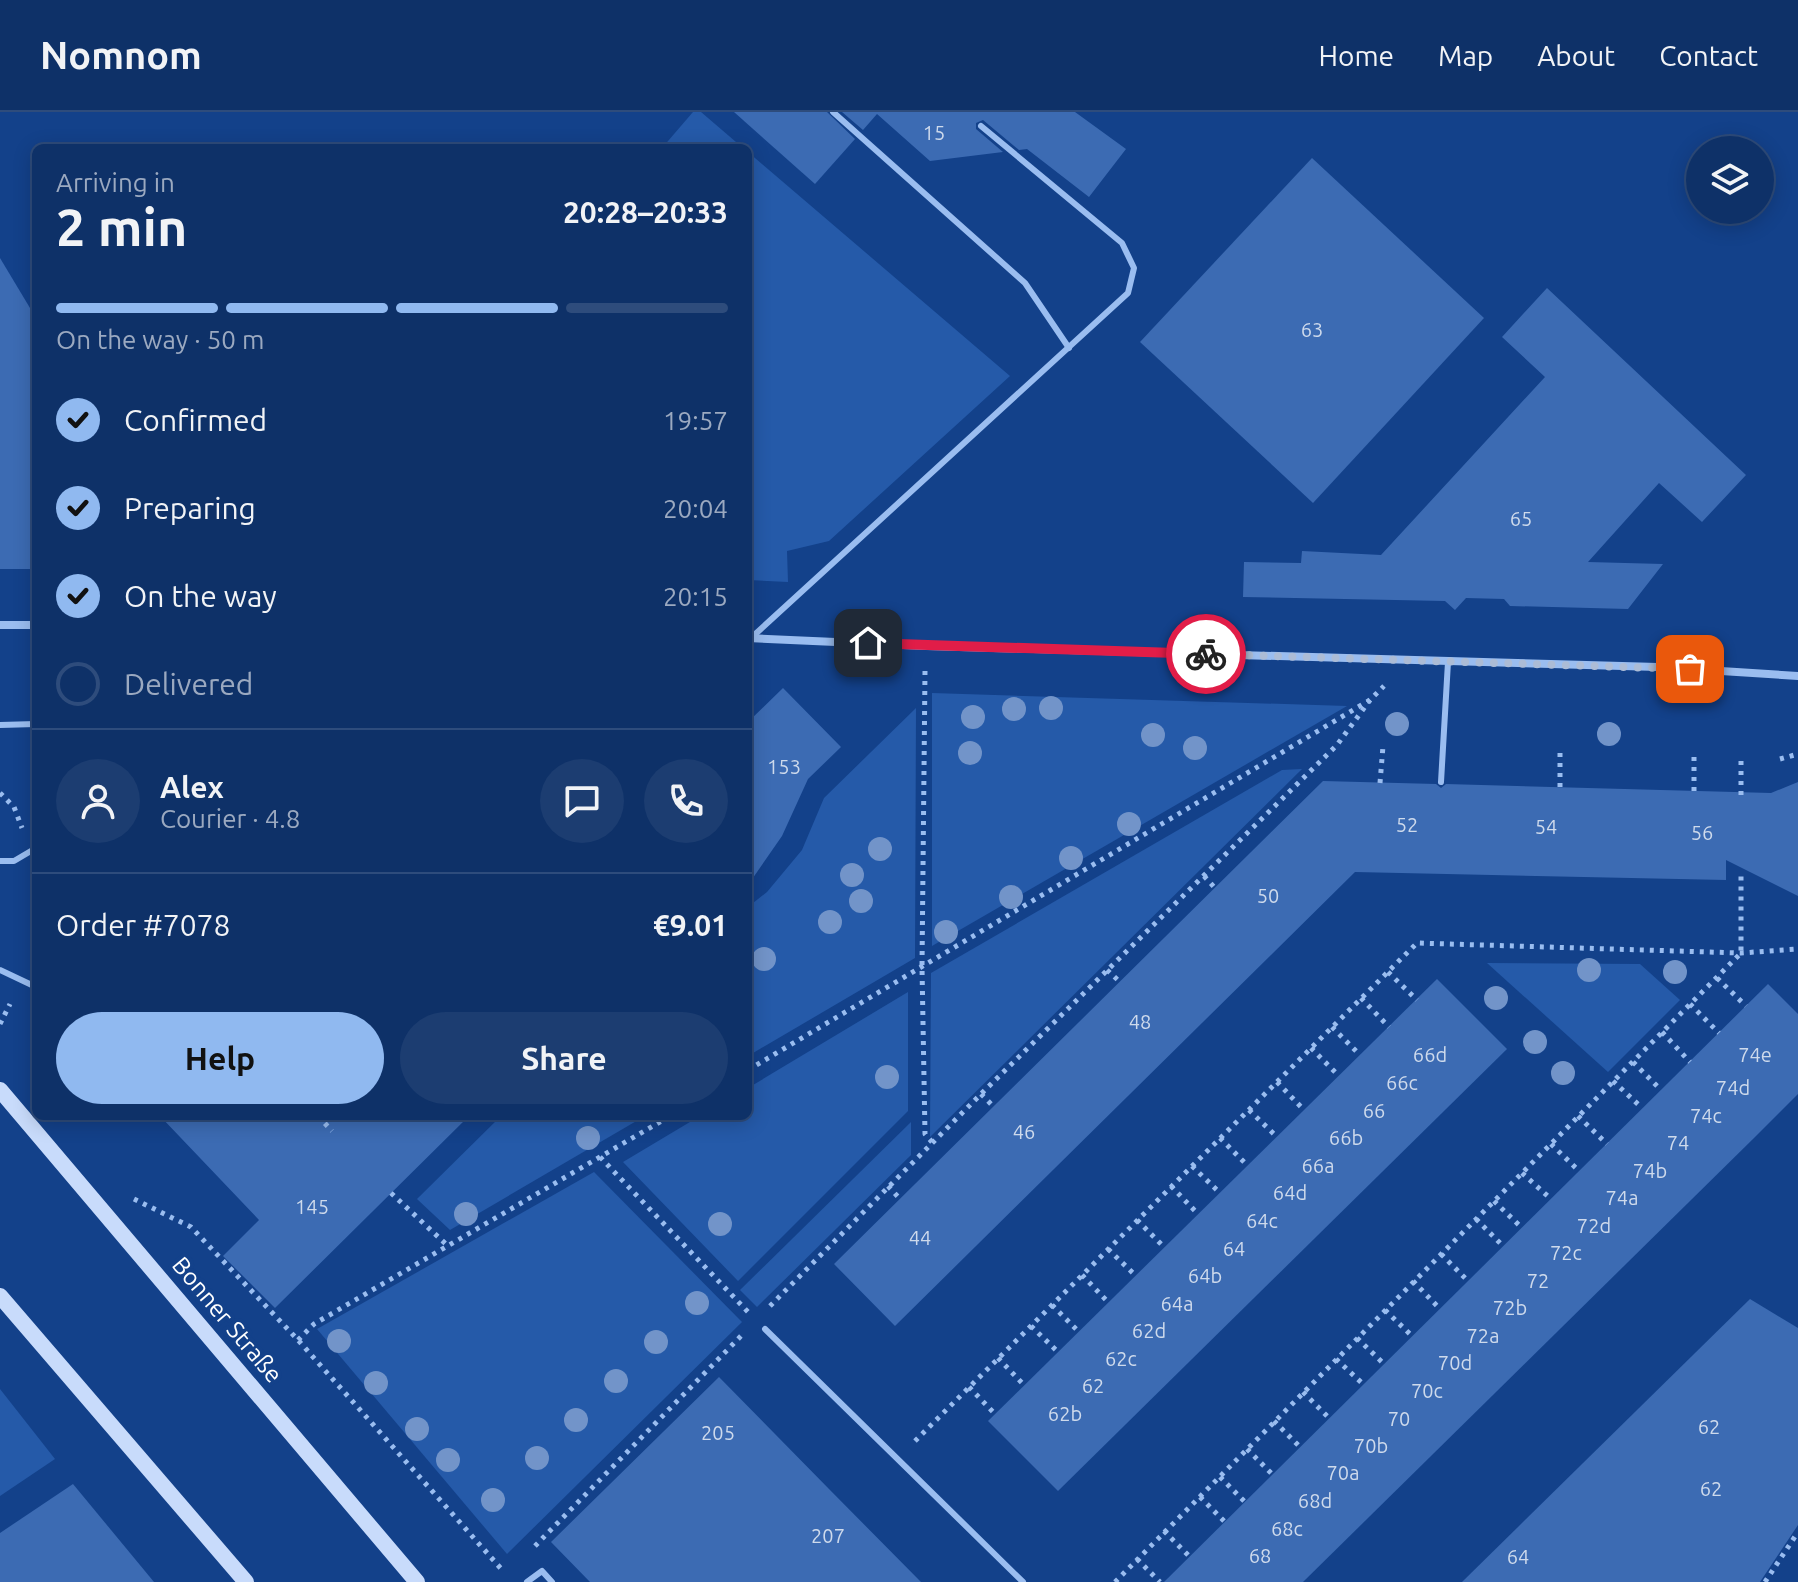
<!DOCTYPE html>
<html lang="en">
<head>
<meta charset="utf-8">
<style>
	body { margin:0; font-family:Ubuntu,sans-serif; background:#1c3d71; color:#f1f3f6; height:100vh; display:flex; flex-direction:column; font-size:30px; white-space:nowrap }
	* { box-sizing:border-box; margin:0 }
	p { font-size:26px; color:#9ba9c0 }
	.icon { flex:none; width:44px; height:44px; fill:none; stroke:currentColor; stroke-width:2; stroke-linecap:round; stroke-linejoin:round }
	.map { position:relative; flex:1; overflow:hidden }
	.side { position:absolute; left:32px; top:32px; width:720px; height:976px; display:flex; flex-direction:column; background:#0e3168; border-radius:12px; box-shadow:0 4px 20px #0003,0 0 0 2px #2e4c7c }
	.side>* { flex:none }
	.fabs { position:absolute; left:1686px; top:24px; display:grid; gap:16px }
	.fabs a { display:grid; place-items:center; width:88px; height:88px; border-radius:50%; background:#0e3168; box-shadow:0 4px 20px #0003,0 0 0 2px #2e4c7c; font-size:40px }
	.pin { position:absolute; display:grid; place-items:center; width:68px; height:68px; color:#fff; margin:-34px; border-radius:16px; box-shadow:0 4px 12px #0006 }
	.courier { position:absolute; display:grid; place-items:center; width:80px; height:80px; margin:-40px; border:6px solid #e11d48; border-radius:50%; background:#fff; color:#222; box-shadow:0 2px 10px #0007 }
	.summary em { font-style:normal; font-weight:700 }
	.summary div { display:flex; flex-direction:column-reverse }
	.summary { display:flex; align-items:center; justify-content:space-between; height:136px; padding:0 24px }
	h1 { font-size:52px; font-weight:700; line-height:60px }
	.bar { display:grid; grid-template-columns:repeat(4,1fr); gap:12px 8px; align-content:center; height:96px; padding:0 24px }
	.bar i { height:10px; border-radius:6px; background:#2e4c7c }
	.bar .current { background:#90b9f0 }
	.bar p { grid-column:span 4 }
	.line { display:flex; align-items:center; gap:20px; padding:0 24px; border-top:2px solid #2e4c7c }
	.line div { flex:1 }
	.round { display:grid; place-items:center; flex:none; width:84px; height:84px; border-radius:42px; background:#1c3d71 }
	ol { padding:0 24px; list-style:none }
	li { display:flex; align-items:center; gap:24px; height:88px }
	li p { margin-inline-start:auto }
	li .icon { padding:8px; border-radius:50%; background:#90b9f0; color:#111; stroke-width:4 }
	li:last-child { color:#9ba9c0 }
	li i { width:44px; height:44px; border:4px solid #2e4c7c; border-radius:50% }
	.action { display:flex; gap:16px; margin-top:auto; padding:16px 24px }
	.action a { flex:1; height:92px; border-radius:48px; background:#90b9f0; color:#111; font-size:32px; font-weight:700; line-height:92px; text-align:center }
	.action a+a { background:#1c3d71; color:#f1f3f6 }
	header { display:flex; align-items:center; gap:48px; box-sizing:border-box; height:112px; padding:0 40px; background:#0e3168; border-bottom:2px solid #2e4c7c }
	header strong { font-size:38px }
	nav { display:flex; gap:44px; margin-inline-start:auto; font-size:28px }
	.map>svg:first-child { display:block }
	.green { fill:#255aa9 }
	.building { fill:#3c6bb3 }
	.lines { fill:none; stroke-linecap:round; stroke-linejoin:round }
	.path { stroke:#9abdf0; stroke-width:5; stroke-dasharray:4 6; stroke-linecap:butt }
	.service { stroke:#9abdf0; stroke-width:6 }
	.minor { stroke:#9abdf0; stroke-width:8 }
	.secondary { stroke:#c8dbfb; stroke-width:16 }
	.tree { fill:#7294c9 }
	.done { stroke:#acbcd6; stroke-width:8; stroke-dasharray:0 14.4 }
	.route { stroke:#e11d48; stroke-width:10 }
	.labels { text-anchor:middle; stroke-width:8; stroke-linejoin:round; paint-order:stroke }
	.number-label { font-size:20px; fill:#cedaec }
	.street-label { font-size:24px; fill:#fff; stroke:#13418a }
</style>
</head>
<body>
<header>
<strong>Nomnom</strong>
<nav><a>Home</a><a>Map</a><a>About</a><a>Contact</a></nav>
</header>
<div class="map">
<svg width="1798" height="1470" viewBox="0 0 1798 1470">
	<rect width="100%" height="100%" fill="#13418a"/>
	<g class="green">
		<polygon points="693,0 701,0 743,36 662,36"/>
		<polygon points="748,40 1010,264 829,429 787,439 788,470 748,468"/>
		<polygon points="932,581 1347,594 932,834"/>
		<polygon points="916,596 915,846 748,944 748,795 767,780 802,738 824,686"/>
		<polygon points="1302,657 930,1025 931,861 1282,658"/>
		<polygon points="1487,851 1640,852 1680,888 1608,960"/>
		<polygon points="908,880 908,999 738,1169 623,1050 700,1004 748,1004 748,976"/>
		<polygon points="501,1004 645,1004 450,1118 417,1087"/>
		<polygon points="911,1010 911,1043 757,1195 740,1178"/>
		<polygon points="594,1060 742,1210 507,1442 317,1217"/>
		<polygon points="0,1277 55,1347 0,1384"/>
	</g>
	<g class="building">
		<polygon points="734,0 827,0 855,27 815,72"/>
		<polygon points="842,0 1075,0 1126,37 1089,85 1027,37 1019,38 983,8 976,11 976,17 1003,40 930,49 877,2 863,18"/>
		<polygon points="1312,46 1484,206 1313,391 1140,230"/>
		<polygon points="0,146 36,206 36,457 0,457"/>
		<polygon points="1547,176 1746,363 1702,410 1659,371 1588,450 1663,452 1628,497 1510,494 1504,487 1466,486 1455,498 1445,489 1243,485 1244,450 1301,451 1302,439 1381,443 1545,265 1502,225"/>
		<polygon points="783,576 841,635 808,667 782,724 748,773 748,610"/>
		<polygon points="1323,669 1436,672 1441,676 1446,672 1771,681 1798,670 1798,784 1726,748 1726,768 1355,760 895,1214 834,1152"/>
		<polygon points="1437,867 1507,937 1058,1379 988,1309"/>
		<polygon points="1768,872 1798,902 1798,982 1754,1026 1303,1470 1164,1470"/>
		<polygon points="160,1004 469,1004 275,1196 223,1144 259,1108"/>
		<polygon points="1750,1187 1798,1216 1798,1413 1760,1470 1462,1470"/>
		<polygon points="719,1265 829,1377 921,1470 590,1470 551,1430"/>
		<polygon points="73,1372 154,1470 0,1470 0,1421"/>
	</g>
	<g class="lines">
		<g class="path">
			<polyline points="925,559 922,855 925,1022 932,1030"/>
			<polyline points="1694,645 1694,679"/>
			<polyline points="1780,647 1798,642"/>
			<polyline points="1380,671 1383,634"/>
			<polyline points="1560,675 1560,641"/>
			<polyline points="0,681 14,695 22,716"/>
			<polyline points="1741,683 1741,648"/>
			<polyline points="1204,764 1215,776"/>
			<polyline points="1107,858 1120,870"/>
			<polyline points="1388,860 1417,888"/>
			<polyline points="1717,866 1746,894"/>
			<polyline points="1361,886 1389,915"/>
			<polyline points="1690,892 1719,921"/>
			<polyline points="0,912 10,892"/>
			<polyline points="1332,915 1360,943"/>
			<polyline points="1662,920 1690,950"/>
			<polyline points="1311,936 1339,964"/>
			<polyline points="1633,950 1661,978"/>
			<polyline points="748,958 1370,588 1384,574"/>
			<polyline points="1613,969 1642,996"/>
			<polyline points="1277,970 1304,998"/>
			<polyline points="981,982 993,994"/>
			<polyline points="1249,998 1277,1025"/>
			<polyline points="318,1004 332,1019"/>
			<polyline points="1578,1004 1607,1032"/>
			<polyline points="1220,1026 1248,1054"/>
			<polyline points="1551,1032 1579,1059"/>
			<polyline points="600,1045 749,1201"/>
			<polyline points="1192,1054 1220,1081"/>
			<polyline points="1522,1061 1551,1087"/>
			<polyline points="888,1074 900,1087"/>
			<polyline points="1171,1074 1198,1102"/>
			<polyline points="391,1081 449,1135"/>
			<polyline points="134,1087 191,1115 298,1228 504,1460"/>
			<polyline points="1494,1089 1522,1116"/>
			<polyline points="1476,1107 1503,1134"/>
			<polyline points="1137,1108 1165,1136"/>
			<polyline points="1108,1137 1135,1163"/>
			<polyline points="1441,1142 1468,1169"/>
			<polyline points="1082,1163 1108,1190"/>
			<polyline points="1413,1169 1440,1197"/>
			<polyline points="1052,1193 1079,1220"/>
			<polyline points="770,1194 981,982 1337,633 1370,588"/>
			<polyline points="1385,1198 1412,1224"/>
			<polyline points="1031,1214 1058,1240"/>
			<polyline points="1357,1226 1384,1252"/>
			<polyline points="298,1228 314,1212 670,1004"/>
			<polyline points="998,1246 1024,1273"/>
			<polyline points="1336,1247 1363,1272"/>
			<polyline points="969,1275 995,1302"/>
			<polyline points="1303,1280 1329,1306"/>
			<polyline points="1274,1309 1300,1335"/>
			<polyline points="915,1329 1417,831 1741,841 1798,837"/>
			<polyline points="1247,1337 1272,1362"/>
			<polyline points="1220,1365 1245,1390"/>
			<polyline points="1200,1385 1224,1409"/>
			<polyline points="1164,1419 1189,1444"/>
			<polyline points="535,1434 741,1224"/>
			<polyline points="1137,1447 1160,1470"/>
			<polyline points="1115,1470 1741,841 1741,759"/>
			<polyline points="1765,1470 1798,1420"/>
		</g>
		<g class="service">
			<polyline points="833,0 1025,171 1069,236"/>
			<polyline points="751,526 1128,181 1134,156 1122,131 981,14"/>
			<polyline points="0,613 36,612"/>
			<polyline points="1441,670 1448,550"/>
			<polyline points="0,749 14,749 36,736"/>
			<polyline points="0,858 36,875"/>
			<polyline points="765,1217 1023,1470"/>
			<polyline points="527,1470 542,1459 552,1470"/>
		</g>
		<g class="minor">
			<polyline points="0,513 36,513"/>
			<polyline points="748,526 926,534 1658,555 1798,564"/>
		</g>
		<g class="secondary">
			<polyline points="0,978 417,1470"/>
			<polyline points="0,1184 246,1470"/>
		</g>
	</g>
	<g class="tree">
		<circle cx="1051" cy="596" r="12"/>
		<circle cx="1014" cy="597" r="12"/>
		<circle cx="973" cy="605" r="12"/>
		<circle cx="1397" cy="612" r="12"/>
		<circle cx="1609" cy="622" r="12"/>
		<circle cx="1153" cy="623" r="12"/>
		<circle cx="1195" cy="636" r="12"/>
		<circle cx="970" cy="641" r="12"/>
		<circle cx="1129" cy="712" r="12"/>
		<circle cx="880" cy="737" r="12"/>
		<circle cx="1071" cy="746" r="12"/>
		<circle cx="852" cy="763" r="12"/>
		<circle cx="1011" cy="785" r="12"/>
		<circle cx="861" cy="789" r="12"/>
		<circle cx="830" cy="810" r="12"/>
		<circle cx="946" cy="820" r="12"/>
		<circle cx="764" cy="847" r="12"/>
		<circle cx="1589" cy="858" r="12"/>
		<circle cx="1675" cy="860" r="12"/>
		<circle cx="1496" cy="886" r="12"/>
		<circle cx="1535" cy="930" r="12"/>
		<circle cx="1563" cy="961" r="12"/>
		<circle cx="887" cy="965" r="12"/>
		<circle cx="588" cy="1026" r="12"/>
		<circle cx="466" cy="1102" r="12"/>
		<circle cx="720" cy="1112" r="12"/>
		<circle cx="697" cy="1191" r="12"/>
		<circle cx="339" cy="1229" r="12"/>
		<circle cx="656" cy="1230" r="12"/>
		<circle cx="616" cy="1269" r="12"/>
		<circle cx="376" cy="1271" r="12"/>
		<circle cx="576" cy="1308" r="12"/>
		<circle cx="417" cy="1317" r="12"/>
		<circle cx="537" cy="1346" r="12"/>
		<circle cx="448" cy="1348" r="12"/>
		<circle cx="493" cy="1388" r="12"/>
	</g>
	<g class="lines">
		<polyline class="done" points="1206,542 1690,557"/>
		<polyline class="route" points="868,531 1206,542"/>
	</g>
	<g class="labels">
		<g class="number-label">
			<text x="934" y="28">15</text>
			<text x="1312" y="225">63</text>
			<text x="1521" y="414">65</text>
			<text x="784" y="662">153</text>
			<text x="1407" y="720">52</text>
			<text x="1546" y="722">54</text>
			<text x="1702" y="728">56</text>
			<text x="1268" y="791">50</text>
			<text x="1140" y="917">48</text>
			<text x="1430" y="950">66d</text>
			<text x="1755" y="950">74e</text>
			<text x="1402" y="978">66c</text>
			<text x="1733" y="983">74d</text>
			<text x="1374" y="1006">66</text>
			<text x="1706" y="1011">74c</text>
			<text x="1024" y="1027">46</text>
			<text x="1346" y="1033">66b</text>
			<text x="1678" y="1038">74</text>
			<text x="1318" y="1061">66a</text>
			<text x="1650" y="1066">74b</text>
			<text x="1290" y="1088">64d</text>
			<text x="1622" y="1093">74a</text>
			<text x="312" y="1102">145</text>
			<text x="1262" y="1116">64c</text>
			<text x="1594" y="1121">72d</text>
			<text x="920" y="1133">44</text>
			<text x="1234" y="1144">64</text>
			<text x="1566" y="1148">72c</text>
			<text x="1205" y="1171">64b</text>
			<text x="1538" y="1176">72</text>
			<text x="1177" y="1199">64a</text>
			<text x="1510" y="1203">72b</text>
			<text x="1149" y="1226">62d</text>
			<text x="1483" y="1231">72a</text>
			<text x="1121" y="1254">62c</text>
			<text x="1455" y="1258">70d</text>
			<text x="1093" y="1281">62</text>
			<text x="1427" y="1286">70c</text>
			<text x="1065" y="1309">62b</text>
			<text x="1399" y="1314">70</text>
			<text x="1709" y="1322">62</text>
			<text x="718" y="1328">205</text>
			<text x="1371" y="1341">70b</text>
			<text x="1343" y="1368">70a</text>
			<text x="1711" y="1384">62</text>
			<text x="1315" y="1396">68d</text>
			<text x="1287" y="1424">68c</text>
			<text x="828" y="1431">207</text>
			<text x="1260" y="1451">68</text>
			<text x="1518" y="1452">64</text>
		</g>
		<g class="street-label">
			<text transform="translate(227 1208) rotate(50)" y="8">Bonner Straße</text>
		</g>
	</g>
</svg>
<div class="fabs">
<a><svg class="icon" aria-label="layers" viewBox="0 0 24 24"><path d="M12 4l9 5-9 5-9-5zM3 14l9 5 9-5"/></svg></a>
</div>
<div class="pin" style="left:1690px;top:557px;background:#ea580c"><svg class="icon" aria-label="bag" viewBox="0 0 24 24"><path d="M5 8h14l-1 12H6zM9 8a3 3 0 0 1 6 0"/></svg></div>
<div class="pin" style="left:868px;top:531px;background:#1f2937"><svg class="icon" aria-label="home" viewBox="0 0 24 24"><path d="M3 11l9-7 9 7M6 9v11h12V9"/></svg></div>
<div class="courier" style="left:1206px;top:542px"><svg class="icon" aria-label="bike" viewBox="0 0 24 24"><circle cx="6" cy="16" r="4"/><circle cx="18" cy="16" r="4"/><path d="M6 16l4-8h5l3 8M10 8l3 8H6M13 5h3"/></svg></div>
<section class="side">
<div class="summary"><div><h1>2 min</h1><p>Arriving in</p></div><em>20:28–20:33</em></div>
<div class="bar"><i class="current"></i><i class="current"></i><i class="current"></i><i></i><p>On the way · 50 m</p></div>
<ol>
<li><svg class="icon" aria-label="check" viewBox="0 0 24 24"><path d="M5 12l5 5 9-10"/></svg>Confirmed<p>19:57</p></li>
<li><svg class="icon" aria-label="check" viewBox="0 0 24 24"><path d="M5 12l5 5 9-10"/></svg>Preparing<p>20:04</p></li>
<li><svg class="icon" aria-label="check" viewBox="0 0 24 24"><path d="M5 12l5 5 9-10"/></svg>On the way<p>20:15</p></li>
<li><i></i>Delivered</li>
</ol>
<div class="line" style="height:144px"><a class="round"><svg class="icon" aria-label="person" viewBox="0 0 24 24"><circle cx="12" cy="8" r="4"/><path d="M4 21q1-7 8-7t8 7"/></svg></a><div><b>Alex</b><p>Courier · 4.8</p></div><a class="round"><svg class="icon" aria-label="chat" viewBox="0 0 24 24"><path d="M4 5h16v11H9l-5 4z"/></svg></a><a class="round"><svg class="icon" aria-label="phone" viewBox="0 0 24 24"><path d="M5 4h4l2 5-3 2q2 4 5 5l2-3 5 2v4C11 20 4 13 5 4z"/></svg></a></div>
<div class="line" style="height:104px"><div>Order #7078</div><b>€9.01</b></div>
<div class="action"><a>Help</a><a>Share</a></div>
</section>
</div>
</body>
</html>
